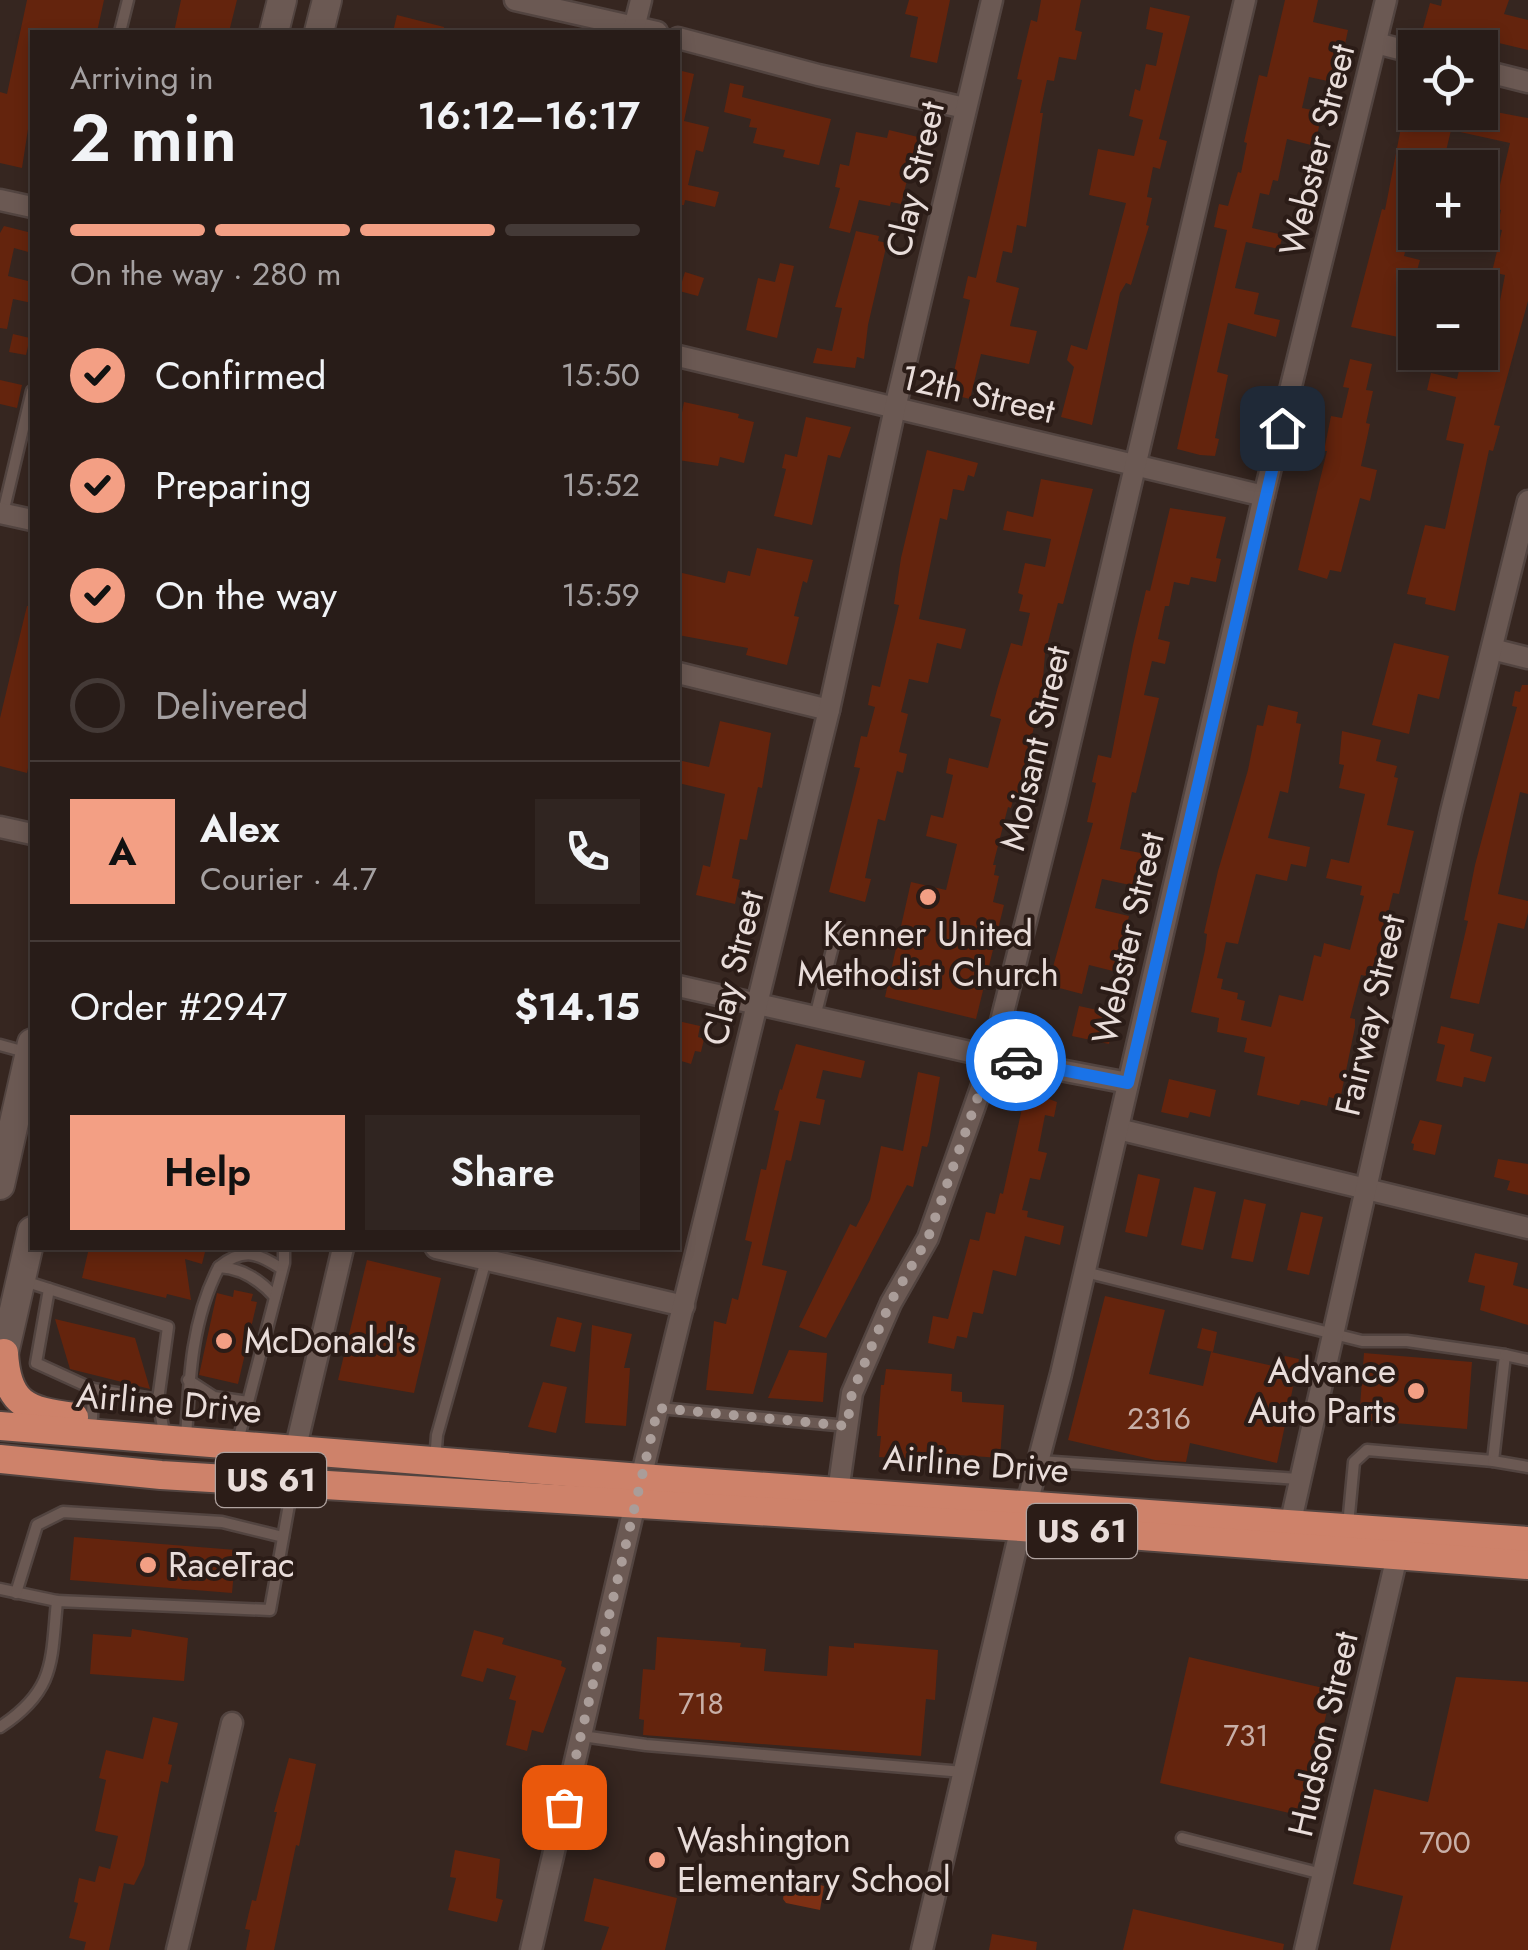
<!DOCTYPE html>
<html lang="en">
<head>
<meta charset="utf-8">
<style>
	body { margin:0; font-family:Jost,sans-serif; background:#302521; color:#f1f3f6; height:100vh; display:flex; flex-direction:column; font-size:38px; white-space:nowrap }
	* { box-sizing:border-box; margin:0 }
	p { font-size:32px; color:#a5a1a2 }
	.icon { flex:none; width:55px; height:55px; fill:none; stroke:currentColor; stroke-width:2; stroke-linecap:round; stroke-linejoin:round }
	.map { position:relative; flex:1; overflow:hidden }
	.details { position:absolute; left:30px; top:30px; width:650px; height:1220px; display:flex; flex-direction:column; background:#281c18; border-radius:0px; box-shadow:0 5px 15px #0003,0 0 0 2px #443a37 }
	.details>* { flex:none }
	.buttons { position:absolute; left:1398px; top:30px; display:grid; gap:20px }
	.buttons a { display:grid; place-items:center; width:100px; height:100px; border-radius:0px; background:#281c18; box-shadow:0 5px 15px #0003,0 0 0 2px #443a37; font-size:50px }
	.pin { position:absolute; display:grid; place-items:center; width:85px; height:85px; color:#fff; margin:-42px; border-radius:20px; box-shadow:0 5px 15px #0006 }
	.courier { position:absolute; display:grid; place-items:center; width:100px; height:100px; margin:-50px; border:8px solid #1a73e8; border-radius:50%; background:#fff; color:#222; box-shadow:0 2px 12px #0007 }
	.summary em { font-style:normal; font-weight:600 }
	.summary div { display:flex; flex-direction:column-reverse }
	.summary { display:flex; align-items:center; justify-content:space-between; height:170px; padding:0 40px }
	h1 { font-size:65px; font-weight:600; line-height:75px }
	.bar { display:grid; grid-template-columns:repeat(4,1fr); gap:15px 10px; align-content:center; height:120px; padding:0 40px }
	.bar i { height:12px; border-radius:8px; background:#443a37 }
	.bar .selected { background:#f39f84 }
	.bar p { grid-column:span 4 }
	.line { display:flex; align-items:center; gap:25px; padding:0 40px; border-top:2px solid #443a37 }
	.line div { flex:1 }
	.round { display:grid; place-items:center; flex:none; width:105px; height:105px; border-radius:0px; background:#302521 }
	ol { padding:0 40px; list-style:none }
	li { display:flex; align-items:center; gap:30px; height:110px }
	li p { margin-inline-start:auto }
	li .icon { padding:10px; border-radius:50%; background:#f39f84; color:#111; stroke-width:4 }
	li:last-child { color:#a5a1a2 }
	li i { width:55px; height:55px; border:5px solid #443a37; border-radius:50% }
	.cta { display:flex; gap:20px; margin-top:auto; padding:20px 40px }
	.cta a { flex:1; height:115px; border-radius:0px; background:#f39f84; color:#111; font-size:40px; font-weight:600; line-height:115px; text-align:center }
	.cta a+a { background:#302521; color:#f1f3f6 }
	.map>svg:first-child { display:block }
	.green { fill:#7d3014 }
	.building { fill:#64240d }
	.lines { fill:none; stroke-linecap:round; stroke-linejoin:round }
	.service-casing { stroke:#524440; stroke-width:15 }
	.minor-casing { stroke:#524440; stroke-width:25 }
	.secondary-casing { stroke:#524440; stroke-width:32 }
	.trunk-casing { stroke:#524440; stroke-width:32 }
	.service { stroke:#6b5953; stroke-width:10 }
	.minor { stroke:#6b5953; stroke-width:20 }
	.secondary { stroke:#6b5953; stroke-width:28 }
	.trunk { stroke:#ce826a; stroke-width:28 }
	.done { stroke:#aa9d99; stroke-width:10; stroke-dasharray:0 18 }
	.route { stroke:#1a73e8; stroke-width:12 }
	.poi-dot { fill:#f39f84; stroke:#2b1c17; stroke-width:4 }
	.labels { text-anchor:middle; stroke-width:8; stroke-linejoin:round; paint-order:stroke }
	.number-label { font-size:30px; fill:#c8afa7 }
	.shield { fill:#2b1c17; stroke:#b0a3a0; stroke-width:2.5 }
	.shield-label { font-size:32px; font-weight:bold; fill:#e9ddda }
	.street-label { font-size:35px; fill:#e9ddda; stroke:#2b1c17 }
	.poi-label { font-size:35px; fill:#e9ddda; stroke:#2b1c17; text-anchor:start }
</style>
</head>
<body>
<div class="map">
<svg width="1528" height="1950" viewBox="0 0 1528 1950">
	<rect width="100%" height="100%" fill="#362620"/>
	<polygon class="green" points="791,1878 824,1886 820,1910 786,1903 783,1899 786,1880"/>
	<g class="building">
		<polygon points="27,0 104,0 97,32 32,32 32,103 22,168 0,163 0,92 7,94"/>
		<polygon points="181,0 237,0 229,32 200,29 200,32 174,32"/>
		<polygon points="909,0 950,0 937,63 910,57 918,17 905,14"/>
		<polygon points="1041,0 1081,0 1075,30 1082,32 1076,60 1059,57 1054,81 1047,80 1040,113 1043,113 1026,227 1017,225 1012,253 1003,251 996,282 1019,288 1010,326 1037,331 1029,364 981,354 970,399 949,394 970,300 963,298 968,276 976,278 1022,80 1017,79 1022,57 1031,20 1037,22"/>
		<polygon points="1285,0 1318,0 1313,22 1348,30 1337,83 1309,77 1302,108 1322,112 1315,146 1287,139 1278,181 1273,180 1269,195 1260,193 1252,228 1283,235 1279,249 1246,242 1235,288 1259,293 1254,314 1280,320 1276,337 1228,323 1217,372 1228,375 1215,438 1219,439 1215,456 1200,455 1177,449 1227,230 1214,227 1219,204 1228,206 1238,172 1241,173 1247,143 1244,142 1259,75 1267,77"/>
		<polygon points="1442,0 1509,0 1504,14 1528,20 1528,50 1457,33 1455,39 1423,28 1430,3 1441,6"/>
		<polygon points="1150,7 1190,16 1159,139 1167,141 1160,169 1153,167 1147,197 1152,198 1146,225 1149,226 1131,285 1126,283 1120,293 1092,425 1061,417 1074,367 1067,360 1071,345 1087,350 1126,203 1089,195 1098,149 1134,156 1143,120 1129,116 1135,89 1140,91 1146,64 1156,66 1163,33 1146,29"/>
		<polygon points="397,15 444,27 443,32 393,32"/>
		<polygon points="678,70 694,74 684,121 709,127 703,152 696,150 688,185 719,192 715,207 685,200 684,205 678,205"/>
		<polygon points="730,83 744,86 742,97 831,119 819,165 783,157 785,150 753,143 757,128 749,127 751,119 724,112"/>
		<polygon points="1480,109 1528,118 1528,301 1494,425 1500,426 1493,451 1489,450 1455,611 1425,604 1426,598 1407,594 1425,525 1445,529 1464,444 1446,440 1456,397 1427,390 1431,373 1457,379 1462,358 1488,363 1505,275 1492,272 1502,230 1497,229 1501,210 1489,207 1494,188 1499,189 1510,143 1451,130 1442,168 1415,163 1415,211 1404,256 1420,260 1398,337 1351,327 1382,209 1385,210 1404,112 1480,112"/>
		<polygon points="889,130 918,137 901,204 891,202 890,206 859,200 850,233 829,228 840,188 835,187 840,164 849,166 856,132 887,138"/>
		<polygon points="4,226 32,233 32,253 14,248 8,276 32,282 32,303 13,299 7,329 0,328 0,233"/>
		<polygon points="856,231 879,236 878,241 887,243 868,325 864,359 857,357 855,368 813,363 817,348 832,351 842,308 835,307"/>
		<polygon points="780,263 794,266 777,338 746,330 758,278 775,282"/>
		<polygon points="685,272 704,278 698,296 679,291"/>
		<polygon points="13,334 30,338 26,355 9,352"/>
		<polygon points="1350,359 1372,364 1366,390 1373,391 1366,423 1370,424 1361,466 1377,470 1370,501 1360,498 1341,572 1330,570 1327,579 1298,570 1327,451 1324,451 1331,416 1342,418 1349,388 1343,387"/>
		<polygon points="0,380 22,385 17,408 0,404"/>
		<polygon points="684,402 739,414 738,418 754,422 744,463 720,457 718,466 678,460 678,433"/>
		<polygon points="806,417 851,427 840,458 828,455 812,525 774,516 786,469 782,468 785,454 797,457"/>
		<polygon points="927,450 978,463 974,477 968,475 964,491 953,489 947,520 940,518 919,619 966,629 961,649 937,643 928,683 909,679 901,712 908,714 899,752 907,754 903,773 897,771 885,821 878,819 865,878 871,879 865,902 829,892 860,768 854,767 861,736 867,737 875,707 868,705 872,685 880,687 899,605 894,604 901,558"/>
		<polygon points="1041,479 1093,489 1063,604 1058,603 1045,654 1042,691 1018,797 1014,796 1011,808 1008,807 993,865 996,865 994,875 999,876 993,902 1004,905 976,1019 885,997 911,882 946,890 957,844 926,836 931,815 943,818 953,775 946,773 949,758 988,768 1001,719 990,716 997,690 1011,643 1022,646 1030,613 1019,611 1023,595 1018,593 1025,563 1045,567 1051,539 1003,530 1007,511 1033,517"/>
		<polygon points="1170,508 1226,517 1216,558 1221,559 1216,582 1191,577 1189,585 1174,582 1169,606 1165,606 1158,639 1170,642 1165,664 1152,661 1144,695 1159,698 1136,793 1132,792 1120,849 1151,855 1144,888 1102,879 1095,908 1129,916 1121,952 1118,952 1113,971 1089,965 1082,994 1048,985 1093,823 1087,822 1096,783 1092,782 1098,755 1111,758 1133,645 1146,590 1150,591"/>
		<polygon points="757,548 813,560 807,583 803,581 794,616 799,617 787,665 746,655 748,648 678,635 678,572 725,583 728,571 750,576"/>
		<polygon points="27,606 32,606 32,749 27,773 0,766 0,718"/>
		<polygon points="1394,643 1449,656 1439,699 1418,694 1409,734 1372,725"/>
		<polygon points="1522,685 1528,685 1528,794 1520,792 1498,894 1528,901 1528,913 1524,929 1498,923 1479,1004 1450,998 1468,921 1464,920 1475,865 1517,707 1512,706 1515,691 1520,692"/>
		<polygon points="1268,705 1298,712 1296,723 1301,724 1288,793 1280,791 1268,838 1310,847 1306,867 1291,864 1287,881 1256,874 1238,944 1226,942 1217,978 1223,979 1221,989 1238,993 1237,999 1245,1001 1241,1020 1271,1027 1279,995 1303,1001 1314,955 1321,957 1324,943 1350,950 1364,896 1360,895 1362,886 1326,878 1331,859 1349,863 1365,794 1339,788 1344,765 1339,764 1342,731 1381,740 1376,761 1397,766 1394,777 1398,778 1387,825 1414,831 1399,894 1393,893 1372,977 1361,975 1350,1018 1355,1019 1355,1027 1340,1100 1329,1097 1327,1106 1301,1100 1299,1105 1257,1095 1265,1057 1244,1052 1247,1038 1217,1032 1219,1018 1191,1012 1205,950 1207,934 1204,933 1218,871 1248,770 1257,725 1263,726"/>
		<polygon points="720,721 771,733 762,788 758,787 747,840 740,839 732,878 740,880 735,904 696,895 703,865 710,867 725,794 678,783 678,760 709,767"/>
		<polygon points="1079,1006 1115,1014 1109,1044 1072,1036"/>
		<polygon points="678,1021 700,1026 698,1037 704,1039 701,1052 695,1051 691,1064 678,1060"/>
		<polygon points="1441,1026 1474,1034 1470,1051 1492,1057 1485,1082 1464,1077 1462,1087 1436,1081 1445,1045 1437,1043"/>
		<polygon points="796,1044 865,1061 861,1078 823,1070 816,1098 825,1100 820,1125 800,1121 791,1161 786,1160 762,1265 787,1271 753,1394 706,1390 714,1321 726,1324 732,1298 738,1300 752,1242 745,1240 761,1169 766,1170 779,1111 774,1110 780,1089 782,1090"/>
		<polygon points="918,1072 940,1077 929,1141 927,1147 922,1146 913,1187 907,1185 826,1338 799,1327 850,1224 856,1227 870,1200 881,1146 903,1151"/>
		<polygon points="1169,1079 1216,1090 1210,1117 1190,1112 1188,1118 1161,1112"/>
		<polygon points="1030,1092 1057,1102 1054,1117 1045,1115 1038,1151 1047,1153 1040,1180 1030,1178 1022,1210 1028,1211 1027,1217 1064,1226 1060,1245 1025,1236 1016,1276 993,1270 983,1314 973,1312 967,1338 957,1336 954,1349 928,1343 933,1316 948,1319 970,1239 979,1241 986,1212 995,1214 1000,1193 1003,1194 1025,1095 1029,1096"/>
		<polygon points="1420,1120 1442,1125 1435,1155 1413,1150 1414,1144 1411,1143"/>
		<polygon points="1498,1159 1528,1164 1528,1195 1507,1190 1510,1181 1494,1177"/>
		<polygon points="1138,1174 1160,1179 1147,1237 1125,1232"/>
		<polygon points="1194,1187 1216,1192 1203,1250 1181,1245"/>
		<polygon points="1244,1199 1266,1204 1253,1262 1231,1258"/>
		<polygon points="1301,1212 1323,1217 1309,1275 1287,1270"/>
		<polygon points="89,1248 206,1248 202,1264 185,1259 191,1300 167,1294 166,1298 82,1278"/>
		<polygon points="1475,1253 1518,1263 1513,1285 1528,1289 1528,1325 1480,1310 1485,1286 1468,1282"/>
		<polygon points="367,1260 441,1278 414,1393 338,1380"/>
		<polygon points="234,1290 253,1294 251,1301 257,1302 238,1384 199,1375 217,1293 233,1297"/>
		<polygon points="1105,1296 1165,1310 1149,1374 1203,1386 1211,1352 1282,1368 1285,1356 1299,1359 1277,1463 1190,1443 1186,1462 1155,1460 1068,1440"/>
		<polygon points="557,1317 582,1323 575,1352 550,1346"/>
		<polygon points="55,1319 135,1338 150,1389 70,1369"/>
		<polygon points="592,1325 632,1334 624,1368 630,1368 626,1426 585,1423"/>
		<polygon points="1202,1328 1217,1332 1213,1352 1197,1348"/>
		<polygon points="789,1350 827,1353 823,1402 768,1398"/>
		<polygon points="1364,1353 1472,1362 1467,1429 1359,1420"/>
		<polygon points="886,1369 952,1374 951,1391 962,1392 962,1402 1004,1405 1000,1458 931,1453 912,1454 911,1459 879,1457 881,1436 877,1436 881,1385 884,1385"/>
		<polygon points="543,1382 567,1387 556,1433 528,1427"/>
		<polygon points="74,1537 236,1550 232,1593 70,1580"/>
		<polygon points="132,1629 188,1638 184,1681 90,1674 93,1634 131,1637"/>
		<polygon points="474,1630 504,1638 502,1644 562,1661 561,1666 566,1668 543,1733 532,1730 527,1751 506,1745 516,1701 509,1699 516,1676 487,1668 483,1682 461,1676"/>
		<polygon points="657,1637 741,1643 740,1647 766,1649 764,1671 827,1676 829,1646 854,1648 854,1643 938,1650 935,1700 926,1699 921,1756 643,1735 644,1720 639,1719 643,1669 655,1670"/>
		<polygon points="1189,1657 1332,1690 1302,1816 1160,1783"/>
		<polygon points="1456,1677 1528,1682 1528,1950 1390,1950 1403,1896 1353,1884 1374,1789 1428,1802"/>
		<polygon points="153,1717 178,1723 168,1764 172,1765 168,1783 161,1781 144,1865 134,1885 124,1883 109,1950 84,1950 86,1942 69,1938 78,1903 74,1902 79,1878 95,1882 99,1866 110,1869 118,1836 95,1831 106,1780 99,1778 106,1750 143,1759"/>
		<polygon points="289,1758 316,1764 299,1846 296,1845 274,1950 246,1950 250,1930 245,1929 252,1900 256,1901 277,1812 274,1812"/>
		<polygon points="455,1850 500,1859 496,1898 503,1900 497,1922 448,1910 456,1878 450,1877"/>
		<polygon points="594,1878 677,1898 665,1950 601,1950 609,1927 584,1921"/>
		<polygon points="1133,1909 1284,1944 1283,1950 1123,1950"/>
		<polygon points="992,1934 1037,1942 1036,1950 989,1950"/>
	</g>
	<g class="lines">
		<defs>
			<g id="service">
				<polyline points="120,32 128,0"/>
				<polyline points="3,513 32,391"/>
				<polyline points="815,1017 838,926"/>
				<polyline points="0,1045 29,1053"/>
				<path d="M 219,1267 C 244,1247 258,1253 282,1269"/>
				<polyline points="1085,1272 1362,1341 1407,1341 1505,1355 1493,1461 1367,1450 1354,1462 1348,1525"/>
				<polyline points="21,1280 168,1327 158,1400"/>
				<polyline points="49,1289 36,1363 93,1389"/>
				<polyline points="1505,1355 1528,1360"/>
				<polyline points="188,1380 214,1397 248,1402"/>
				<polyline points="659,1408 847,1426"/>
				<polyline points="92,1418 93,1389 158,1400 165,1438"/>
				<path d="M 186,1440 C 189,1381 191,1320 219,1267 C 242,1268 260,1280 275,1297"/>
				<polyline points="238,1441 284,1263 284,1248"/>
				<polyline points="435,1461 437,1435 486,1260"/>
				<polyline points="1040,1461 1298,1479"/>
				<polyline points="1493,1461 1528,1467"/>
				<polyline points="0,1589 57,1601"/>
				<polyline points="16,1593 37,1525 63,1512 222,1522 283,1537"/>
				<path d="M 0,1727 C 56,1690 51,1661 57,1601 L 270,1610 L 292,1488"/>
				<polyline points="582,1736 646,1745 963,1772"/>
				<polyline points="1182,1838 1322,1874"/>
			</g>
			<g id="minor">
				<polyline points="515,0 657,32"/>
				<polyline points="633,32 641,0"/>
				<polyline points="678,38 818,75 965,108"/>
				<polyline points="1376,43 1415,53"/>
				<polyline points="1480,70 1528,82"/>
				<polyline points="0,200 32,207"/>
				<polyline points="678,356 1264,496"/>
				<polyline points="0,513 32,520"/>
				<polyline points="1492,649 1528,658"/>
				<polyline points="678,673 829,710"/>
				<polyline points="0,827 32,834"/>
				<polyline points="678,986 992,1057 1128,1083"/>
				<polyline points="1118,1129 1528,1228"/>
				<polyline points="436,1248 684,1306"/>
				<polyline points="293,1481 295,1451 343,1248"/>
				<polyline points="838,1492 852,1393 891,1303 928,1238 992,1057 1056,802 1245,0"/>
				<polyline points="1288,1534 1451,812 1528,501"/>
				<polyline points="177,1950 232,1723"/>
				<polyline points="531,1950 641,1478 829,710 895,408 992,0"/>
				<polyline points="922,1950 1021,1527 1061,1374 1264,496 1386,0"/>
				<polyline points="1305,1950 1400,1543"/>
			</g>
			<g id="secondary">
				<polyline points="274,32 282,0"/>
				<polyline points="319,32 327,0"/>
				<polyline points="0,1185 32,1043"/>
				<polyline points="0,1371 32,1231"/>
			</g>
			<g id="trunk">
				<path d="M 4,1353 C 7,1404 26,1411 74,1417"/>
				<polyline points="0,1426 641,1478 1528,1541"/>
				<polyline points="0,1459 161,1475 1021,1527 1528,1565"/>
			</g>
		</defs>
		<use href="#service" class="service-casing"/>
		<use href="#minor" class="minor-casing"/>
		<use href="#secondary" class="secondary-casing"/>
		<use href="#trunk" class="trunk-casing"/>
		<use href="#service" class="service"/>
		<use href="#minor" class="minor"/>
		<use href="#secondary" class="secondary"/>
		<use href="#trunk" class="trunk"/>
	</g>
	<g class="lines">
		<polyline class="done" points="564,1807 658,1408 847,1426 852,1393 890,1303 928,1238 992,1057 1016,1061"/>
		<polyline class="route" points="1016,1061 1128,1083 1282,428"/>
	</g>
	<g class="poi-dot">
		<circle cx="928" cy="897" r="10"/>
		<circle cx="224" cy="1341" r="10"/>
		<circle cx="1416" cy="1391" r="10"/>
		<circle cx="148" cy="1565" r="10"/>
		<circle cx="657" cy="1860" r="10"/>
	</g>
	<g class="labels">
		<g class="number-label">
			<text x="1159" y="1429">2316</text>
			<text x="701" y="1714">718</text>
			<text x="1246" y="1746">731</text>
			<text x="1445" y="1853">700</text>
		</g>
		<g class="shield">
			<rect x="216" y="1453" width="110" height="54" rx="8"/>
			<rect x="1027" y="1504" width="110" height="54" rx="8"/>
		</g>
		<g class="shield-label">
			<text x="271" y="1491">US 61</text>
			<text x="1082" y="1542">US 61</text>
		</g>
		<g class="street-label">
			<text transform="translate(1317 150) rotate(-76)" y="12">Webster Street</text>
			<text transform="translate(915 179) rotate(-77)" y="12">Clay Street</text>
			<text transform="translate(978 394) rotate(13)" y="12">12th Street</text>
			<text transform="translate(1035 748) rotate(-77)" y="12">Moisant Street</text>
			<text transform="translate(1128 938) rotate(-77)" y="12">Webster Street</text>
			<text transform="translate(733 968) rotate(-76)" y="12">Clay Street</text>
			<text transform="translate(1370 1015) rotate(-77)" y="12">Fairway Street</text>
			<text transform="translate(169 1403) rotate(5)" y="12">Airline Drive</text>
			<text transform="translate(976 1464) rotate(4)" y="12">Airline Drive</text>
			<text transform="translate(1323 1734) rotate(-77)" y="12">Hudson Street</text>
		</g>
		<g class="poi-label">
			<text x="928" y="946" text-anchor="middle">Kenner United<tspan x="928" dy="40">Methodist Church</tspan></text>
			<text x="244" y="1353">McDonald's</text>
			<text x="1396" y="1383" text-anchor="end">Advance<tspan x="1396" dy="40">Auto Parts</tspan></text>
			<text x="168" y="1577">RaceTrac</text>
			<text x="677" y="1852">Washington<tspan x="677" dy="40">Elementary School</tspan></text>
		</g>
	</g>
</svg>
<div class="buttons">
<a><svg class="icon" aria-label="locate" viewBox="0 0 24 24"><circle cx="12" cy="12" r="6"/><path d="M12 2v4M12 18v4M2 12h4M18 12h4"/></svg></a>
<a>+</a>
<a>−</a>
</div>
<div class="pin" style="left:564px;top:1807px;background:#ea580c"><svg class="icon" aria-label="bag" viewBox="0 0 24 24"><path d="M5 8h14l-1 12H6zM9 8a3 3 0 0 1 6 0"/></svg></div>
<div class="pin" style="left:1282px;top:428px;background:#1f2937"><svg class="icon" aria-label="home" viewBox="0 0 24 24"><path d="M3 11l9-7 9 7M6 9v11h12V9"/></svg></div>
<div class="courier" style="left:1016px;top:1061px"><svg class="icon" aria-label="car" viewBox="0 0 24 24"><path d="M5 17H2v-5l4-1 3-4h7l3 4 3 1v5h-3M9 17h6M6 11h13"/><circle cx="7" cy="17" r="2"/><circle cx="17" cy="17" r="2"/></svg></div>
<section class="details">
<div class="summary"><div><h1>2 min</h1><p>Arriving in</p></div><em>16:12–16:17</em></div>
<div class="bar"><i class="selected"></i><i class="selected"></i><i class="selected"></i><i></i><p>On the way · 280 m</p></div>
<ol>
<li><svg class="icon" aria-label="check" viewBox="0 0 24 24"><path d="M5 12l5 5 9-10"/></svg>Confirmed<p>15:50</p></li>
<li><svg class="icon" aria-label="check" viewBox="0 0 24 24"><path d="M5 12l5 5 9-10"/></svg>Preparing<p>15:52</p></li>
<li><svg class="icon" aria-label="check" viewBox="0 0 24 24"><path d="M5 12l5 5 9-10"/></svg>On the way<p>15:59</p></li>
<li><i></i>Delivered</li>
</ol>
<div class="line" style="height:180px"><b class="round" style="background:#f39f84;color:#111">A</b><div><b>Alex</b><p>Courier · 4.7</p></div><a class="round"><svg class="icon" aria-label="phone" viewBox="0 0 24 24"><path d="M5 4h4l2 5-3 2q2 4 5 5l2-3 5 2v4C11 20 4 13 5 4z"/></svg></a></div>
<div class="line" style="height:130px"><div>Order #2947</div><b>$14.15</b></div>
<div class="cta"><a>Help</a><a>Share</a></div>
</section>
</div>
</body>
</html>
